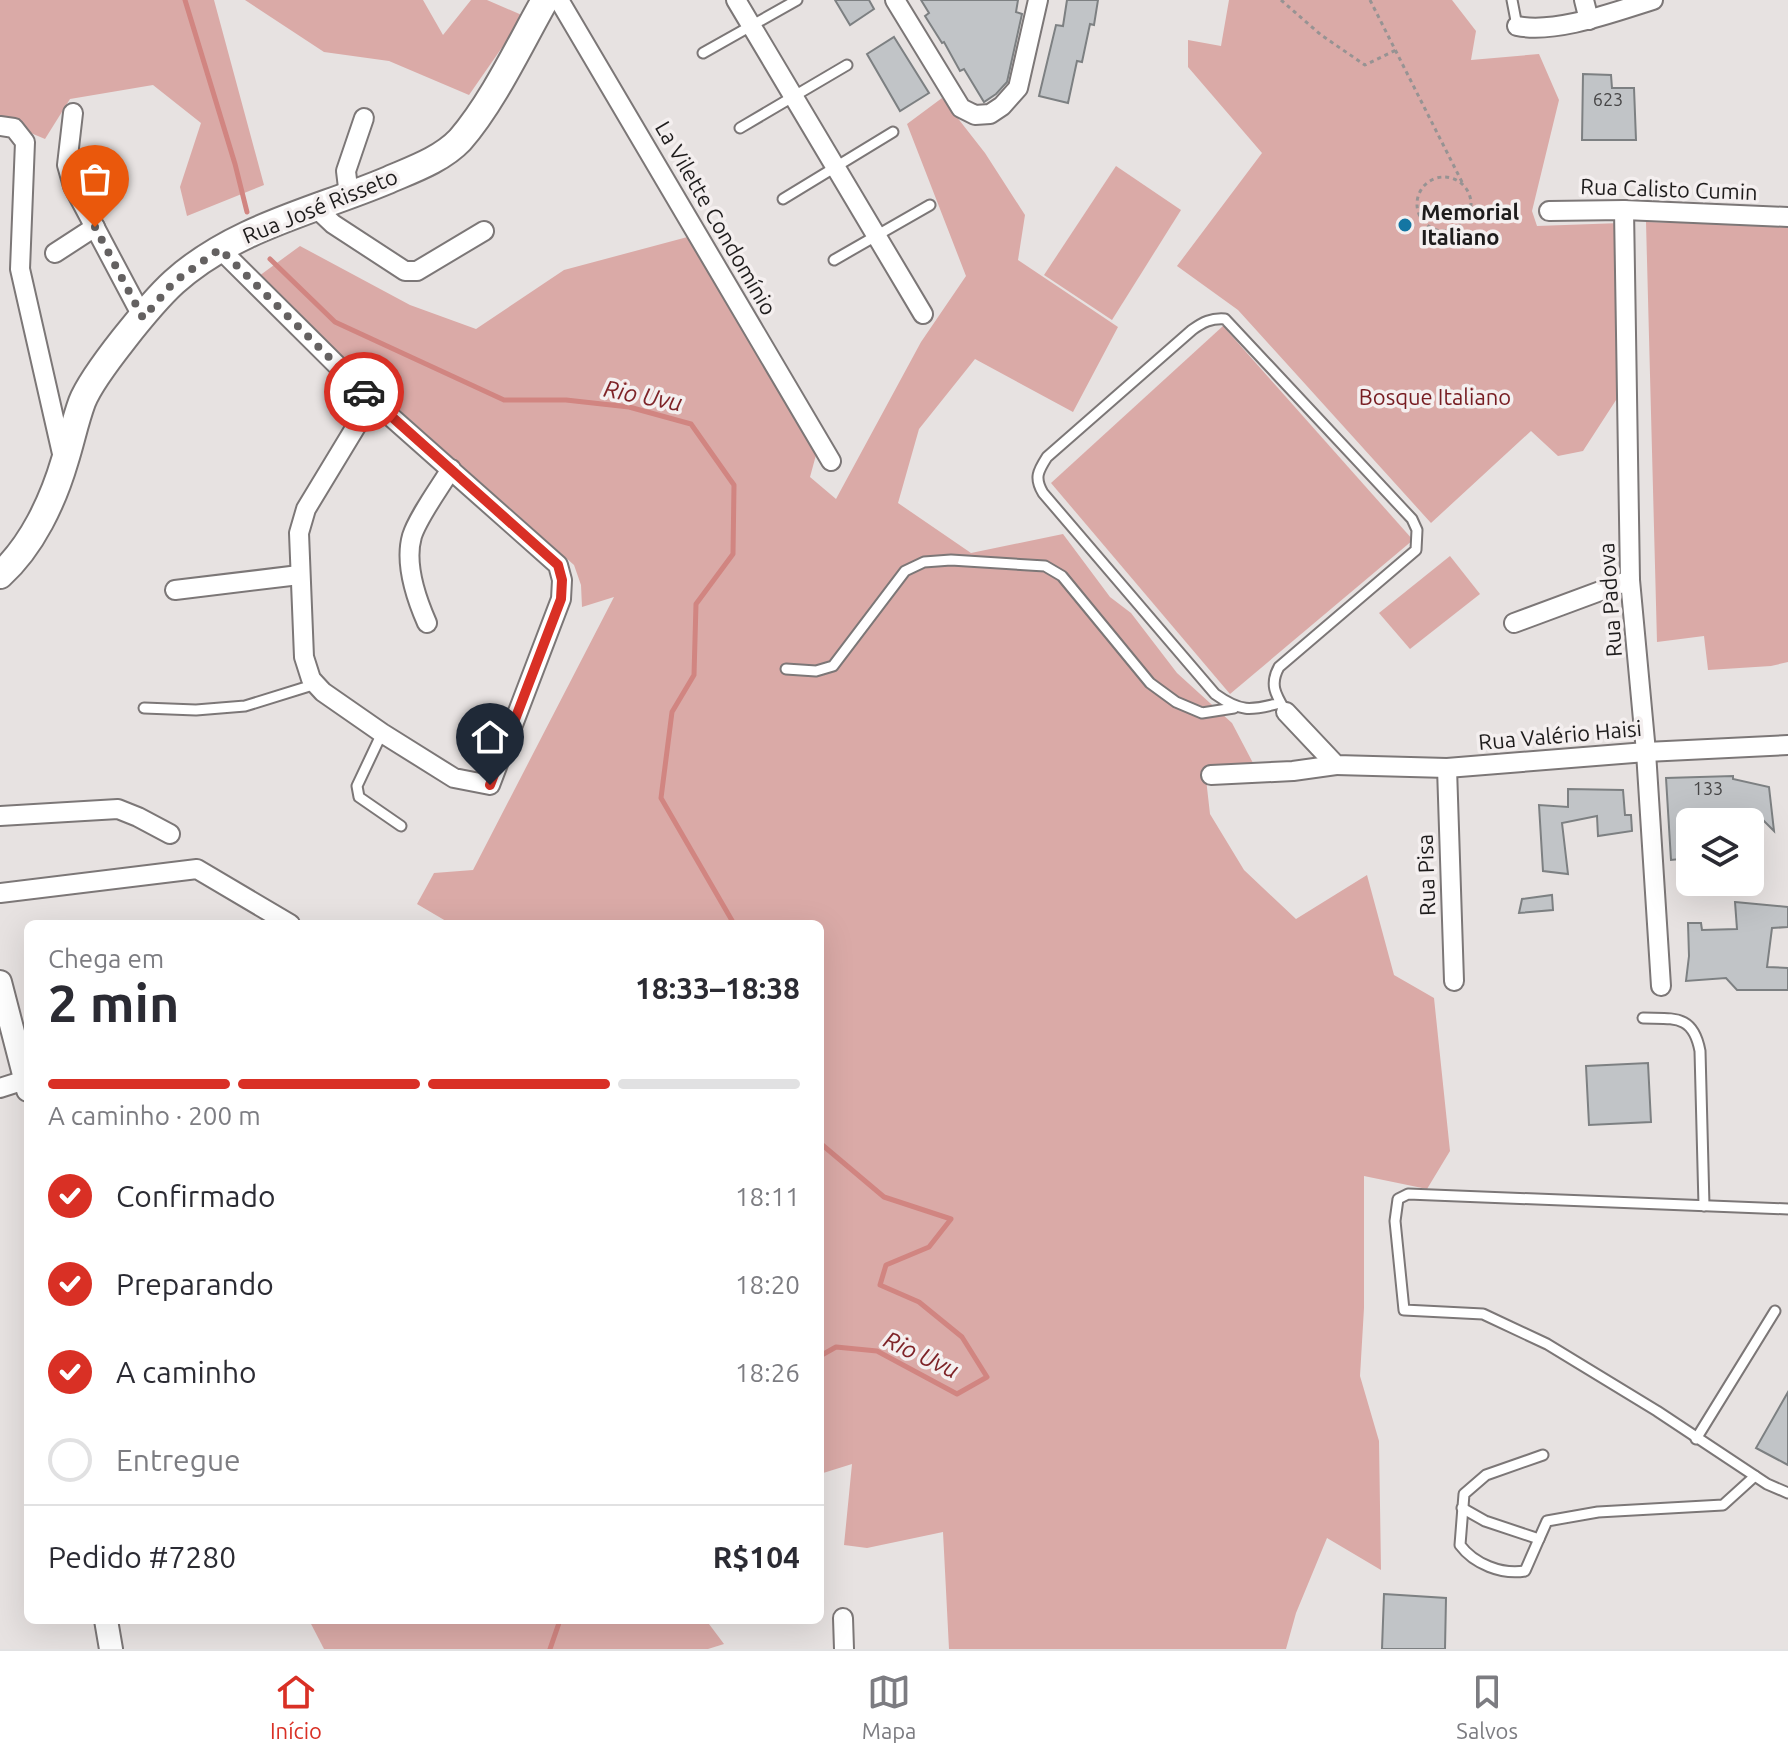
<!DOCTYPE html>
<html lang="pt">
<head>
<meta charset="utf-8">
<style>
	body { margin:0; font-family:Ubuntu,sans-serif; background:#f2f2f3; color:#2b2b33; height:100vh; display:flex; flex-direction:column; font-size:30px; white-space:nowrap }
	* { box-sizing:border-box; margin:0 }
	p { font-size:26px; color:#7c7c81 }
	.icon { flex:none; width:44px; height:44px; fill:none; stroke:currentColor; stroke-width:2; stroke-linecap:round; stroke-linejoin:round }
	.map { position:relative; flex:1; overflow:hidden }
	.drawer { position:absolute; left:24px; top:920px; width:800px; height:704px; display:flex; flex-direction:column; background:#fff; border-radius:12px; box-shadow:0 8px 32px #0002 }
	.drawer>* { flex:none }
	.buttons { position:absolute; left:1676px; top:808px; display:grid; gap:16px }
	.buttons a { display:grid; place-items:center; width:88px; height:88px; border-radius:12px; background:#fff; box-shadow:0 8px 32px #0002; font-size:40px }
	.pin { position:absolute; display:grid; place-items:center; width:68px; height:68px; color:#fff; margin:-82px -34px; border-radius:50% 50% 50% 0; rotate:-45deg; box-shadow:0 0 8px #0007 }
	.pin .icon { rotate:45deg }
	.courier { position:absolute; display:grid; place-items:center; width:80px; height:80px; margin:-40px; border:6px solid #d93025; border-radius:50%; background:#fff; color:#222; box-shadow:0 2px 10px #0007 }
	.headline em { font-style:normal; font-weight:700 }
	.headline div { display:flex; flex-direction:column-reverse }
	.headline { display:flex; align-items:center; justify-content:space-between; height:136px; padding:0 24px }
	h1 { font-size:52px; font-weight:700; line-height:60px }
	.bar { display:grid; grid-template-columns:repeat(4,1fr); gap:12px 8px; align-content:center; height:96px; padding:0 24px }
	.bar i { height:10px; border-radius:6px; background:#e1e1e2 }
	.bar .selected { background:#d93025 }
	.bar p { grid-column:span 4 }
	.line { display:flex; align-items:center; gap:20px; padding:0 24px; border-top:2px solid #e1e1e2 }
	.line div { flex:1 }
	ol { padding:0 24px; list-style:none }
	li { display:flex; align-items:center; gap:24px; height:88px }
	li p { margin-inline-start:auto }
	li .icon { padding:8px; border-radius:50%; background:#d93025; color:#fff; stroke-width:4 }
	li:last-child { color:#7c7c81 }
	li i { width:44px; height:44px; border:4px solid #e1e1e2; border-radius:50% }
	.tabs { display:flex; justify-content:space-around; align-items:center; height:112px; border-top:2px solid #e1e1e2; background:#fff; font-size:22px; color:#7c7c81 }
	.tabs a { display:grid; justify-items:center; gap:4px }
	.tabs .selected { color:#d93025 }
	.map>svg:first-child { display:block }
	.green { fill:#daaaa7 }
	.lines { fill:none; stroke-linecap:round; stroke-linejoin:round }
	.stream { stroke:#d18581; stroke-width:5 }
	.building { fill:#c1c4c7; stroke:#7d8082; stroke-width:2 }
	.service-casing { stroke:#7c7777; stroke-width:13 }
	.minor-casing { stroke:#7c7777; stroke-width:22 }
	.tertiary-casing { stroke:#7c7777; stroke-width:26 }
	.secondary-casing { stroke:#7c7777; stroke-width:30 }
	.path { stroke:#979393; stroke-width:3; stroke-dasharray:4 4; stroke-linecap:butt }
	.service { stroke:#fff; stroke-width:9 }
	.minor { stroke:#fff; stroke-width:18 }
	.tertiary { stroke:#fff; stroke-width:22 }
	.secondary { stroke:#fff; stroke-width:26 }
	.done { stroke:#646161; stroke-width:8; stroke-dasharray:0 14.4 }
	.route { stroke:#d93025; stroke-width:10 }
	.poi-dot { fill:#1476a3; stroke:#f4efef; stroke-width:3 }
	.labels { text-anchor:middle; stroke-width:7; stroke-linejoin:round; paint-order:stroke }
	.number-label { font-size:18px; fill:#474647 }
	.street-label { font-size:22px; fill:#1e1c1c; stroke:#f4efef }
	.poi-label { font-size:22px; font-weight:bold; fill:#1e1c1c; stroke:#f4efef; text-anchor:start }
	.park-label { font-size:22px; fill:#771c21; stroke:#f4efef }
	.water-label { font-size:24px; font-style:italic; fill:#7e2327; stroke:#f4efef }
</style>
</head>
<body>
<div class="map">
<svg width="1788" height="1649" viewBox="0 0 1788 1649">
	<rect width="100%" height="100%" fill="#e7e2e1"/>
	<g class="green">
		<polygon points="0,0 214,0 264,185 187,216 180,187 201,123 153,85 70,99 45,139 0,120"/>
		<polygon points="245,0 423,0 443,35 471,0 487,0 524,16 469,95 389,61 324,52"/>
		<polygon points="1229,0 1452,0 1476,31 1471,60 1539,54 1559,100 1532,211 1537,226 1621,223 1629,380 1583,451 1558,456 1531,431 1431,523 1238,310 1177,266 1262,153 1188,67 1188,40 1221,46"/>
		<polygon points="942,98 985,153 1025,215 1018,260 1118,327 1073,412 975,359 919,429 898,503 971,553 1063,534 1110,597 1131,613 1177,673 1232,723 1253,763 1205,770 1210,814 1244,870 1296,919 1367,875 1394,975 1434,998 1450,1151 1427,1189 1364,1176 1364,1308 1360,1376 1379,1441 1381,1570 1327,1538 1296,1613 1286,1649 949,1649 943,1532 867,1548 844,1545 852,1464 820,1474 820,924 451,924 417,904 434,873 473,870 614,597 582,607 581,585 574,565 314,334 259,276 300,246 410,305 476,329 564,270 695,235 816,455 810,477 836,499 921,342 966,276 907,124"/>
		<polygon points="1116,166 1181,210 1112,320 1044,275"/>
		<polygon points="1646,222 1788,226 1788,662 1771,666 1708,670 1704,636 1657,642"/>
		<polygon points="1223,326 1413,540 1230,694 1051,483"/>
		<polygon points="1450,556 1480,594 1410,649 1379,613"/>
		<polygon points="309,1620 706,1620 724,1644 708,1649 324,1649"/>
	</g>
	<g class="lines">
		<g class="stream">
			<polyline points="185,0 235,164 247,212"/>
			<polyline points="270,259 335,322 504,400 566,400 629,407 691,424 734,485 733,554 696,604 694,675 672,712 661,798 734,924"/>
			<polyline points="820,1143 884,1197 951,1219 929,1247 886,1265 880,1285 919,1302 962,1337 987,1377 957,1394 877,1351 836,1347 820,1356"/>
			<polyline points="550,1649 560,1620"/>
		</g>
	</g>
	<g class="building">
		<polygon points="835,0 869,0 874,9 850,25"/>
		<polygon points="921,0 1018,0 1016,12 1022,14 1007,82 996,94 984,102 964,69 960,71 944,42 942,43 925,16 929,13"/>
		<polygon points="1067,0 1098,0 1094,25 1090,24 1082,62 1077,61 1068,103 1039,96 1056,25 1063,26"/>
		<polygon points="894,37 929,93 900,111 867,54"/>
		<polygon points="1583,74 1611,75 1612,88 1634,88 1636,140 1582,140"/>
		<polygon points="1733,776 1733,779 1769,787 1774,831 1760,817 1737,817 1737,822 1690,822 1690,858 1671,860 1666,778"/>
		<polygon points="1568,789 1623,790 1625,815 1631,815 1632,831 1598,836 1597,816 1562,823 1568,874 1543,871 1539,805 1568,807"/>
		<polygon points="1552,895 1553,910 1519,913 1522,899"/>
		<polygon points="1735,902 1788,907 1788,927 1772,928 1767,967 1788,968 1788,990 1737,990 1726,978 1686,981 1689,956 1688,923 1701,923 1702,930 1737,929"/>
		<polygon points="1648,1063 1651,1122 1589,1125 1586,1066"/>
		<polygon points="1788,1392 1788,1465 1756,1448"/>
		<polygon points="1384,1594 1446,1598 1445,1649 1382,1649"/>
	</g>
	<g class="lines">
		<defs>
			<g id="service">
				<polyline points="1512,0 1517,26"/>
				<polyline points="703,53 797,0"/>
				<polyline points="740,128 847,65"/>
				<polyline points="783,199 893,132"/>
				<polyline points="834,260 930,205"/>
				<polyline points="786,669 816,671 833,666 905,571 924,562 951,560 1045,566 1062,576 1150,683 1176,702 1202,713 1234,708"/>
				<path d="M 1280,703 C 1250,711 1240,712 1215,694 L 1043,493 C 1034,478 1038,471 1047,457 L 1192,330 C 1203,322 1211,318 1225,319 L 1412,519 L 1417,530 L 1416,550 L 1279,667 C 1269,685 1276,695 1286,712"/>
				<polyline points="144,708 196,710 245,706 316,684"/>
				<polyline points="382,733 357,786 359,797 401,826"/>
				<path d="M 1643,1018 C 1674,1019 1693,1014 1700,1051 L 1704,1206"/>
				<polyline points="1788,1209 1408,1194 1398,1199 1395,1221 1404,1310 1483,1314 1547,1344 1657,1411 1767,1484 1788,1493"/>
				<polyline points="1696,1439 1775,1311"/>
				<polyline points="1462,1508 1485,1521 1539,1539 1547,1521 1598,1512 1723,1505 1755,1476"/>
				<path d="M 1539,1539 L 1525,1571 C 1502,1575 1474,1564 1460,1545 L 1464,1494 L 1486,1475 L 1543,1455"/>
			</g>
			<g id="minor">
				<polyline points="559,0 831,461"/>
				<polyline points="736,0 923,314"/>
				<polyline points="895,0 961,108 975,115 990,114 1002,106 1018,88 1038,0"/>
				<polyline points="1584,0 1589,20"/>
				<path d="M 1517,26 C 1556,34 1614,12 1653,0"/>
				<polyline points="73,113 67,165 73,186 143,318"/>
				<polyline points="0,126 14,128 25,142 20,269 63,458"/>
				<polyline points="349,196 346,171 364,118"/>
				<polyline points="315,207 333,224 405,271 417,271 484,231"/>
				<polyline points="1624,210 1630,580 1646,752 1661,986"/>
				<polyline points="1549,211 1624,210 1788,217"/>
				<polyline points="220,249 372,400 558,565 562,580 561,599 490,785 454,778 382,733 323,692 311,679 304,657 299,533 306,509 372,400"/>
				<polyline points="55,253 95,227"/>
				<polyline points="175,590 299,575"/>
				<path d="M 427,623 C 416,598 404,564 412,536 C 418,517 440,487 451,469"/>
				<polyline points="1514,623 1630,580"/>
				<polyline points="1286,712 1336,765 1447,768 1646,752 1788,745"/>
				<polyline points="1447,768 1454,981"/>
				<polyline points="1211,775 1293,771 1336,765"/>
				<polyline points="0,816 118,809 138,817 170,834"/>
				<polyline points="0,893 197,869 290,924"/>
				<polyline points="0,1088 25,1080"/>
				<polyline points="843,1618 844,1649"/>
			</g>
			<g id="tertiary">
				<polyline points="0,982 28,1090"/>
				<polyline points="106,1620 111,1649"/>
			</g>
			<path id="secondary" d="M 0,575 C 32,546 53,501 65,460 C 71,441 75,421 82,402 C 93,374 151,303 174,282 C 234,228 314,211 386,181 C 411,170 441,160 460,140 C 493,102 520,44 545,0"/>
		</defs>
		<use href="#service" class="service-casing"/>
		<use href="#minor" class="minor-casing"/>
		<use href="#tertiary" class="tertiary-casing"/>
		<use href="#secondary" class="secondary-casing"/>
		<g class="path">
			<polyline points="1281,0 1321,35 1365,65 1396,50"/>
			<polyline points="1370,0 1463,184"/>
			<circle cx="1444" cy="204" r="27"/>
		</g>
		<use href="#service" class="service"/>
		<use href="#minor" class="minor"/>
		<use href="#tertiary" class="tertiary"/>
		<use href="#secondary" class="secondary"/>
	</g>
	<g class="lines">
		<polyline class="done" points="95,227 143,318 174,282 220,249 364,392"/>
		<polyline class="route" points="364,392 558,565 562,580 561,599 490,785"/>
	</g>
	<circle class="poi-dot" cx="1405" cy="225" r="8"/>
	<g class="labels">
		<g class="number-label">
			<text x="1608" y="106">623</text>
			<text x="1708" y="795">133</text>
		</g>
		<g class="street-label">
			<text transform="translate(1669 189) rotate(2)" y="8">Rua Calisto Cumin</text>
			<text transform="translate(320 206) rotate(-22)" y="8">Rua José Risseto</text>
			<text transform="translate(716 218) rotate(60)" y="8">La Vilette Condomínio</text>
			<text transform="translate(1610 600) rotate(-94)" y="8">Rua Padova</text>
			<text transform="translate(1560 735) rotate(-5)" y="8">Rua Valério Haisi</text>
			<text transform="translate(1426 875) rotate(-92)" y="8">Rua Pisa</text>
		</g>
		<g class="poi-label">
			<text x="1421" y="220">Memorial<tspan x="1421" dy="25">Italiano</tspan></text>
		</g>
		<g class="park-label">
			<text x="1435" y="405">Bosque Italiano</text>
		</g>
		<g class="water-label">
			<text transform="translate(643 396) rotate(11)" y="8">Rio Uvu</text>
			<text transform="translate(921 1355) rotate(25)" y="8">Rio Uvu</text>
		</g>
	</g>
</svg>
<div class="buttons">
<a><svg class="icon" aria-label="layers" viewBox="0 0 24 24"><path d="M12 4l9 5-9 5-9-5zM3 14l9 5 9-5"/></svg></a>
</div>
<div class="pin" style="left:95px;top:227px;background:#ea580c"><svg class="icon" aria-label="bag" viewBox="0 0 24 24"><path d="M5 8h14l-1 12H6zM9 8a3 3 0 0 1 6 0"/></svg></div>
<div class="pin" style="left:490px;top:785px;background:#1f2937"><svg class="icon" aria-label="home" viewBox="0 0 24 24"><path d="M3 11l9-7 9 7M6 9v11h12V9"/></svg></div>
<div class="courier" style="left:364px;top:392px"><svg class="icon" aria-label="car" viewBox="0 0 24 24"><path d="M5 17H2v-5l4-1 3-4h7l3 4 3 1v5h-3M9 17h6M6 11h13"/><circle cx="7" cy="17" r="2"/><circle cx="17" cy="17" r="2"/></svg></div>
<section class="drawer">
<div class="headline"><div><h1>2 min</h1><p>Chega em</p></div><em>18:33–18:38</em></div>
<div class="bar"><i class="selected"></i><i class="selected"></i><i class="selected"></i><i></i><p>A caminho · 200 m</p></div>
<ol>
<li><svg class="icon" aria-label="check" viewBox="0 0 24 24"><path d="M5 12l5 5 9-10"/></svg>Confirmado<p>18:11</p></li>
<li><svg class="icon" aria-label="check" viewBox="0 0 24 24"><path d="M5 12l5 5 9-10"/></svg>Preparando<p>18:20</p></li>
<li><svg class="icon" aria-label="check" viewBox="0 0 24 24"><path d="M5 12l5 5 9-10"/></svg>A caminho<p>18:26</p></li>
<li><i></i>Entregue</li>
</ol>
<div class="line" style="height:104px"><div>Pedido #7280</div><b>R$104</b></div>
</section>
</div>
<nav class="tabs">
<a class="selected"><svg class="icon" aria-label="home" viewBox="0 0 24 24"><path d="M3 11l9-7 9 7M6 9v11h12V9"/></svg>Início</a>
<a><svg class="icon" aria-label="map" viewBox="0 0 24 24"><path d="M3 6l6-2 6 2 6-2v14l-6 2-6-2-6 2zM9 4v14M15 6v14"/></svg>Mapa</a>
<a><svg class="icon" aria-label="saved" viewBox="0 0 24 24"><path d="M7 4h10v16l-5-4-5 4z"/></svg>Salvos</a>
</nav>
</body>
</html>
